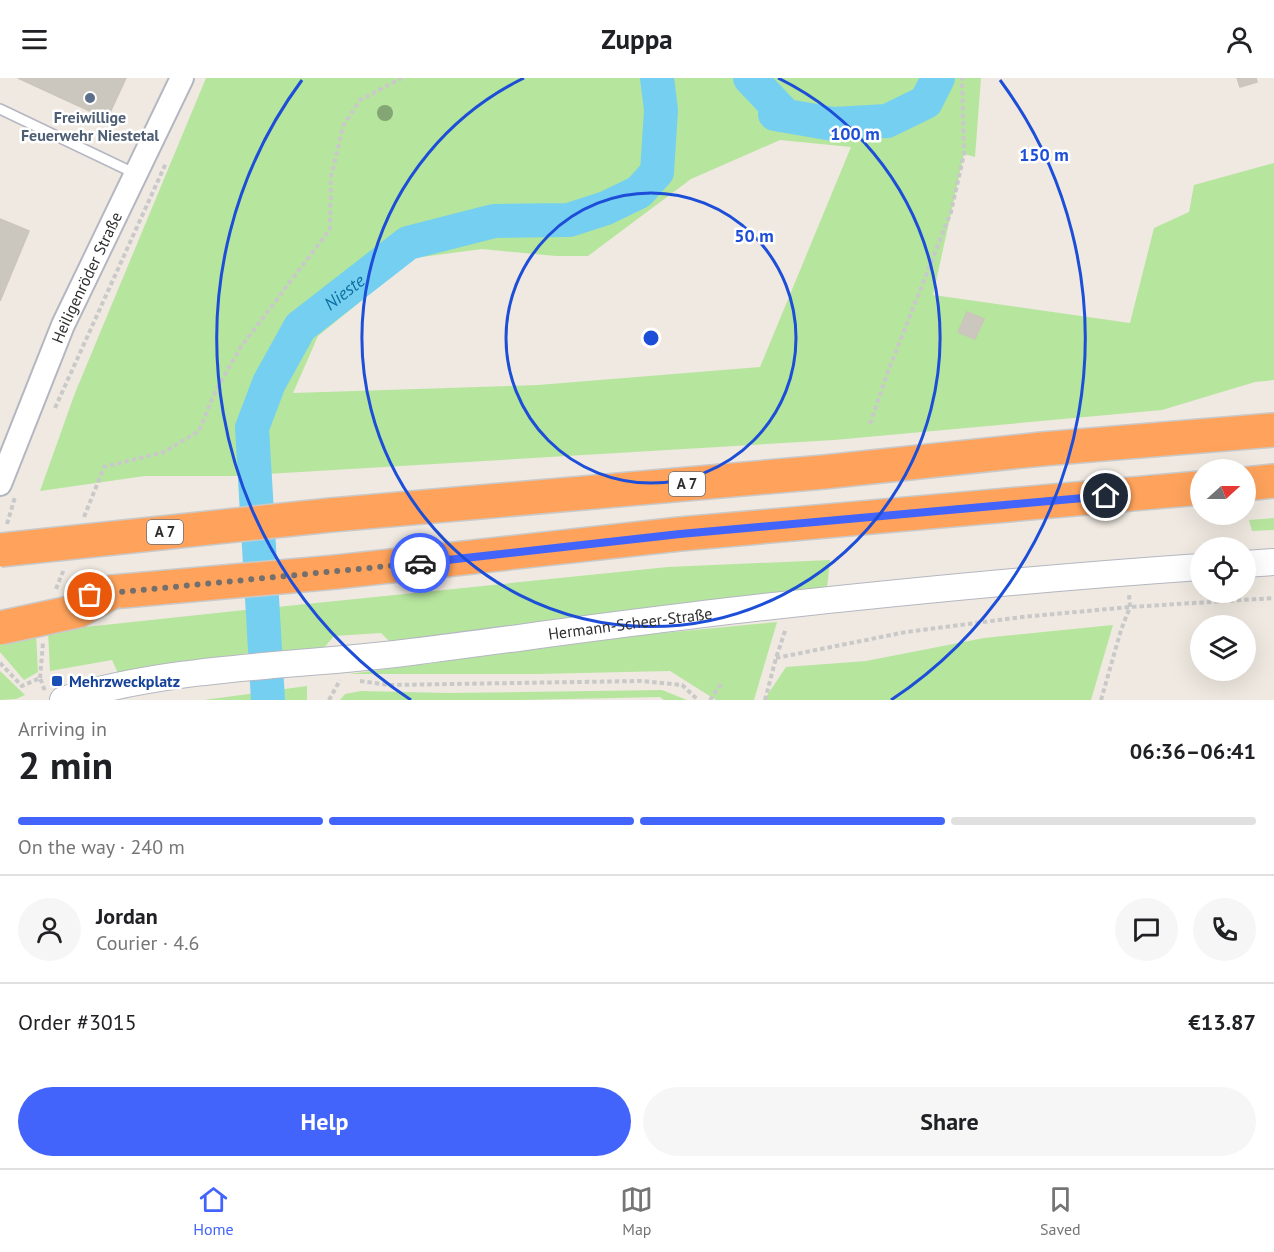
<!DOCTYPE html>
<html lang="en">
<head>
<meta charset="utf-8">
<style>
	body { margin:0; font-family:"PT Sans",sans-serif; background:#f6f6f6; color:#202124; height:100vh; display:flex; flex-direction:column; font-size:22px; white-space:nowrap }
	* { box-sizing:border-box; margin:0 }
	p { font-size:20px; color:#757577 }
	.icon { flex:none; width:33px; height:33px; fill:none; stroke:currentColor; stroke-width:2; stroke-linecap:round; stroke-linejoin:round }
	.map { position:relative; height:622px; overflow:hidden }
	.sheet { display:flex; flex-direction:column; background:#fff; flex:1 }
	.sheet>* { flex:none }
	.needle { width:39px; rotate:69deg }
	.controls { position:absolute; left:1190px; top:381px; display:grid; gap:12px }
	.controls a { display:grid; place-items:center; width:66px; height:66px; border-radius:50%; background:#fff; box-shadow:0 6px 24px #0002; font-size:30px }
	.pin { position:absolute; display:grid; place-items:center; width:51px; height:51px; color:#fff; margin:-26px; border:3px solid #fff; border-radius:50%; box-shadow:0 2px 6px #0007 }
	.courier { position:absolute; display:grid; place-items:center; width:60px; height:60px; margin:-30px; border:4px solid #4264fb; border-radius:50%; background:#fff; color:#222; box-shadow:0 2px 8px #0007 }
	.summary em { font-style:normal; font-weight:800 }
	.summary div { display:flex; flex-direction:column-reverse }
	.summary { display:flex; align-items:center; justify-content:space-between; height:102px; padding:0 18px }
	h1 { font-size:39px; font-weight:800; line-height:45px }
	.bar { display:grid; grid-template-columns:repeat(4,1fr); gap:9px 6px; align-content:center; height:72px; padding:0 18px }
	.bar i { height:8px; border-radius:4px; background:#e0e0e0 }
	.bar .current { background:#4264fb }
	.bar p { grid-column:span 4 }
	.line { display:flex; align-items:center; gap:15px; padding:0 18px; border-top:2px solid #e0e0e0 }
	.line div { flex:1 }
	.round { display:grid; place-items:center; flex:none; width:63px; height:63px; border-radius:32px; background:#f6f6f6 }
	.button { display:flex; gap:12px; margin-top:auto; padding:12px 18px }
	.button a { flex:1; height:69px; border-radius:36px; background:#4264fb; color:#fff; font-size:24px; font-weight:800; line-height:69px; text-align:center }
	.button a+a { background:#f6f6f6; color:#202124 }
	header { display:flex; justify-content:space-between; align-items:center; height:78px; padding:0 18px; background:#fff; font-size:27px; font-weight:800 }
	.tabs { display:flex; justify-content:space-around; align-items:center; height:84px; border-top:2px solid #e0e0e0; background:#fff; font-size:16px; color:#757577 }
	.tabs a { display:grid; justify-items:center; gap:3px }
	.tabs .current { color:#4264fb }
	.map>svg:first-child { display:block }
	.green { fill:#b6e59e; fill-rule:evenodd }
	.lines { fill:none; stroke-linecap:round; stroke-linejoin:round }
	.river { stroke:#75cff0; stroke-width:34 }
	.building { fill:#cbc7bf; stroke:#cbc5ba; stroke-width:1.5 }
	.service-casing { stroke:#b4b7c1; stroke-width:12 }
	.tertiary-casing { stroke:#b4b7c1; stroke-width:26 }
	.secondary-casing { stroke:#b4b7c1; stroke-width:28 }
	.motorway-casing { stroke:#c9c9c9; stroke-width:36 }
	.path { stroke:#c9c9c9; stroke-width:4; stroke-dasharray:4.5 3; stroke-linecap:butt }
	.service { stroke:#fff; stroke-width:9 }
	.tertiary { stroke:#fff; stroke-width:22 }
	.secondary { stroke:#fff; stroke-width:26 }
	.motorway { stroke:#ffa35c; stroke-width:33 }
	.motorway-bridge-casing { stroke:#c9c9c9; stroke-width:36; stroke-linecap:butt }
	.motorway-bridge { stroke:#ffa35c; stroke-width:33 }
	.tree { fill:#84a574 }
	.done { stroke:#726f6d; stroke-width:6; stroke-dasharray:0 10.8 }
	.route { stroke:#4264fb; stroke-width:8 }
	.ring { fill:none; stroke:#1d4ed8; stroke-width:3 }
	.service-dot { fill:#5c6f8a; stroke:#fff; stroke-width:2 }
	.transit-dot { fill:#1a4fb4; stroke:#fff; stroke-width:2 }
	.labels { text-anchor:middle; stroke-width:5; stroke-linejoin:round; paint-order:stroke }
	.shield { fill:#fff; stroke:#6d6d6d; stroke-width:1.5 }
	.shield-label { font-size:15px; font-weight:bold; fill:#2e2e2e }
	.service-label { font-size:16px; font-weight:bold; fill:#4e5e75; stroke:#fff }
	.street-label { font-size:16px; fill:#2e2e2e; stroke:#fff }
	.transit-label { font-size:16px; font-weight:bold; fill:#164399; stroke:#fff; text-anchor:start }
	.water-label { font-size:18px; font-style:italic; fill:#0d6fa3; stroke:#fff }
	.centre { fill:#1d4ed8; stroke:#fff; stroke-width:3 }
	.ring-label { font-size:18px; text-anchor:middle; font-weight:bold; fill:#1d4ed8; stroke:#fff; stroke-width:5; stroke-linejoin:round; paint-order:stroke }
</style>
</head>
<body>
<header><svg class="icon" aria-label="menu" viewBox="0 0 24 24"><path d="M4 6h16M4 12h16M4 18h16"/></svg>Zuppa<svg class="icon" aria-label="person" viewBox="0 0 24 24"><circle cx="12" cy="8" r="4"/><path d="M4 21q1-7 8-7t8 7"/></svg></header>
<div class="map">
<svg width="1274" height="622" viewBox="0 0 1274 622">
	<rect width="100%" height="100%" fill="#efe9e1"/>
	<g class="green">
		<path d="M 206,0 L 981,0 L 975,79 L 964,76 L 933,217 L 1130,245 L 1154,150 L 1189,134 L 1194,107 L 1274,85 L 1274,302 L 1255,304 L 1162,332 L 834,362 L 235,398 L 145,398 L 40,413 L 75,315 ZM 780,62 L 851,69 L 760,289 L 538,307 L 293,315 L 318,258 L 414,180 L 482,171 L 556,178 L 588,178 L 691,101 Z"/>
		<polygon points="1274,440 1274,452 1252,453 1249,442"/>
		<polygon points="830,482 827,510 664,528 391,565 381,555 334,558 323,571 281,573 277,529 668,489"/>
		<polygon points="254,531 256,574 118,595 112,582 50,593 48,553"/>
		<polygon points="777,544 754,622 716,622 670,593 537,596 349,596 642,557"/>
		<polygon points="1113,547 1091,622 764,622 786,589 866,583 984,560"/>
		<polygon points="36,555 38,594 24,602 0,574 0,560"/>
		<polygon points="0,593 25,617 16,621 0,622"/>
		<polygon points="307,608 307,622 204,622"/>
		<polygon points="662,612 687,622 664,622 660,619 522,622 340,622 345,616 361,613 448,615"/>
	</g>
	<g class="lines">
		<g class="river">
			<polyline points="750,0 785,37 775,36 833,46 887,43 926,24 938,0"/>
			<path id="s1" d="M 268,622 L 252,350 L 269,305 L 300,249 L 408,165 L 494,143 L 569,142 L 606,130 L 639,114 L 657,94 L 661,32 L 657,0"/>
		</g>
	</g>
	<g class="building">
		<polygon points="18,0 126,0 107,41"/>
		<polygon points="1237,0 1256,0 1257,4 1240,9"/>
		<polygon points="0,141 29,153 0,223"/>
		<polygon points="967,234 984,241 975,261 958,254"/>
	</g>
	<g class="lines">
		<defs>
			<polyline id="service" points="0,31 136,96"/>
			<g id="tertiary">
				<path id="s2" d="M 0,406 L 63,247 L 182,0"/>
			</g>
			<g id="secondary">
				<polyline points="1245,486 1274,484"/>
				<path id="s3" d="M 63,622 C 176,587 295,589 411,574 C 528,559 646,542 764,529 C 909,513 1055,499 1200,489"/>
			</g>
			<g id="motorway">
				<polyline points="1245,406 1274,403"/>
				<polyline points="331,437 824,394 1042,371 1274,352"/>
				<polyline points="112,514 336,494 680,456 1200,410"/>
			</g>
		</defs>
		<use href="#service" class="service-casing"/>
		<use href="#tertiary" class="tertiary-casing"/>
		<use href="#secondary" class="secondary-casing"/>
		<use href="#motorway" class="motorway-casing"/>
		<g class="path">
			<polyline points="55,330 166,85"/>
			<polyline points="870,346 887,296 951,134 964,76 962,0"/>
			<polyline points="84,439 104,389 164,374 199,353 215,314 240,270 330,151 331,99 343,48 360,22 402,0"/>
			<polyline points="7,446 15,419"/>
			<polyline points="56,511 64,491"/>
			<polyline points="776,580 906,554 1022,539 1130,529 1274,520"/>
			<polyline points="0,585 22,608 40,600 45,613"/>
			<polyline points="40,600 43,565"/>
			<polyline points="360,603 389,607 641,603 682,607 698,622"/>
			<polyline points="329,622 340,602"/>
			<polyline points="710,622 721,606"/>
			<polyline points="765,622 776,580 786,550"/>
			<polyline points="1101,622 1121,552 1130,529 1129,516"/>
		</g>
		<use href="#service" class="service"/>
		<use href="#tertiary" class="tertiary"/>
		<use href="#secondary" class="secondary"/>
		<use href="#motorway" class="motorway"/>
		<defs>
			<g id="motorway-bridge">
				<polyline points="0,472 331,437"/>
				<polyline points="0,550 78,533 112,514"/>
			</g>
		</defs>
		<use href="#motorway-bridge" class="motorway-bridge-casing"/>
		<use href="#motorway-bridge" class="motorway-bridge"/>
	</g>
	<circle class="tree" cx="385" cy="35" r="8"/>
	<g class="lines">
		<polyline class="done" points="90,517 420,485"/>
		<polyline class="route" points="420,485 680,456 1106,418"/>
	</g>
	<g class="ring">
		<circle cx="651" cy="260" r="145"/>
		<path d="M778 0A289 289 0 1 1 524 0"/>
		<path d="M411 622A434 434 0 0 1 302 2M1000 2A434 434 0 0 1 891 622"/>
	</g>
	<circle class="service-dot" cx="90" cy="20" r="6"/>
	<rect class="transit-dot" x="51" y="597" width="12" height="12" rx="3"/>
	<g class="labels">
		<g class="shield">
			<rect x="669" y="394" width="36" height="24" rx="4.5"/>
			<rect x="147" y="442" width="36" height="24" rx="4.5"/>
		</g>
		<g class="shield-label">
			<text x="687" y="411">A 7</text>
			<text x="165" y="459">A 7</text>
		</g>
		<g class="service-label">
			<text x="90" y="45">Freiwillige<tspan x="90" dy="18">Feuerwehr Niestetal</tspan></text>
		</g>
		<g class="street-label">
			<text dy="6" stroke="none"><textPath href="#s2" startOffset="224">Heiligenröder Straße</textPath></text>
			<text dy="6" stroke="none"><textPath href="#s3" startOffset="573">Hermann-Scheer-Straße</textPath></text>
		</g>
		<g class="transit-label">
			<text x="69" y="609">Mehrzweckplatz</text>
		</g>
		<g class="water-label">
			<text dy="6" stroke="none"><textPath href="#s1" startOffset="441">Nieste</textPath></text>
		</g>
	</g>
	<circle cx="651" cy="260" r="9" class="centre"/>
	<g class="ring-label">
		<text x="855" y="62">100 m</text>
		<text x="1044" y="83">150 m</text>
		<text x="754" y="164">50 m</text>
	</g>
</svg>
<div class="controls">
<a><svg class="needle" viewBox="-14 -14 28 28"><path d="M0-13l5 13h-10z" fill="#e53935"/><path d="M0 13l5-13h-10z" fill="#757577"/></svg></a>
<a><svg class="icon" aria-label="locate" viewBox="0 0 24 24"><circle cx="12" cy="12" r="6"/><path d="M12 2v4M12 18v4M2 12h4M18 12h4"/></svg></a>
<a><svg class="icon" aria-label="layers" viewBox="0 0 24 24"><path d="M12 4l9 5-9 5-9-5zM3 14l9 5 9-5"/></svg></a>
</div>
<div class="pin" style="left:90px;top:517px;background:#ea580c"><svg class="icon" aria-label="bag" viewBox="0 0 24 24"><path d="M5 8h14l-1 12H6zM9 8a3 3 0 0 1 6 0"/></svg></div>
<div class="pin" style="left:1106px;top:418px;background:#1f2937"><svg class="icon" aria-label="home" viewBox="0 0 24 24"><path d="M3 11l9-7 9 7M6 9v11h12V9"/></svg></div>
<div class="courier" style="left:420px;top:485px"><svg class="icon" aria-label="car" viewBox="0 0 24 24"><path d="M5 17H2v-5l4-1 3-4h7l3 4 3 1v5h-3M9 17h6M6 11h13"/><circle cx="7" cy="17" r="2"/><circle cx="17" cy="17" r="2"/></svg></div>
</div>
<section class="sheet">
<div class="summary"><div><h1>2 min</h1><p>Arriving in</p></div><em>06:36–06:41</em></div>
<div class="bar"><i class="current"></i><i class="current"></i><i class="current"></i><i></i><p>On the way · 240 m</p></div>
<div class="line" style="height:108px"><a class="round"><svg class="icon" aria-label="person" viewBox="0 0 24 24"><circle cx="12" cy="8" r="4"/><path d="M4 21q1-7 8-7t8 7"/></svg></a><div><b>Jordan</b><p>Courier · 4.6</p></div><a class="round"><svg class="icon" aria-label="chat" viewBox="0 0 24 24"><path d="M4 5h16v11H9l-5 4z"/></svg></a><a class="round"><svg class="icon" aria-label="phone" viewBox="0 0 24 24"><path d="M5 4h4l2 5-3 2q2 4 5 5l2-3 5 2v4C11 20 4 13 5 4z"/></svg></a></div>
<div class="line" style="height:78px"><div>Order #3015</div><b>€13.87</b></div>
<div class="button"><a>Help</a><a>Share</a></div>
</section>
<nav class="tabs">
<a class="current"><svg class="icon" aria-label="home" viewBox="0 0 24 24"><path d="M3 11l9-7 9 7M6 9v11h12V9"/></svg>Home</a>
<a><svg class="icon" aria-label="map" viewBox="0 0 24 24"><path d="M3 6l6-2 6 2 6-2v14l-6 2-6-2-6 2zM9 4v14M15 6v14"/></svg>Map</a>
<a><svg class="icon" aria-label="saved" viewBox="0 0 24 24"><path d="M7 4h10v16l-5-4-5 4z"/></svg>Saved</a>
</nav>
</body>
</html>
